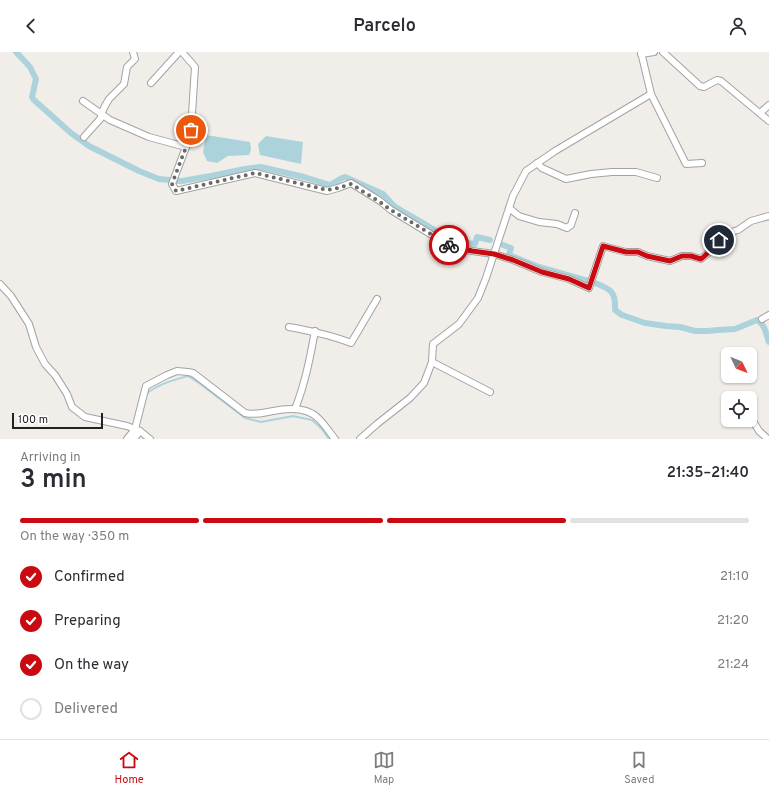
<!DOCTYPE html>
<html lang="en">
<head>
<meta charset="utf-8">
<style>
	body { margin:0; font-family:Overpass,sans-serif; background:#f2f2f3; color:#2b2b33; height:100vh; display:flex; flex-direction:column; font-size:15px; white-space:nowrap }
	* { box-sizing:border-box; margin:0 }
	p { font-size:13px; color:#7c7c81 }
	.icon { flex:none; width:22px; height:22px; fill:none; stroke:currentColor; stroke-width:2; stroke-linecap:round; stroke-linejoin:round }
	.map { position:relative; height:387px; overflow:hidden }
	.drawer { display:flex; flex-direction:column; background:#fff; flex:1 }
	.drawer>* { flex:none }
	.needle { width:26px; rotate:133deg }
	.controls { position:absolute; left:721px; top:295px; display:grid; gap:8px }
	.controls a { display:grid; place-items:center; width:36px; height:36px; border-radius:6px; background:#fff; box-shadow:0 1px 3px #0004; font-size:20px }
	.scale { position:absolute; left:12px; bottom:10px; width:91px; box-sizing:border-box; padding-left:4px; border:2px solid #222; border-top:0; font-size:11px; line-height:14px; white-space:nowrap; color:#222; -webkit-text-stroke:3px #fff; paint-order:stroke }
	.pin { position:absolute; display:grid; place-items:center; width:34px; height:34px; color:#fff; margin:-17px; border:2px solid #fff; border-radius:50%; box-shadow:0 1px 4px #0007 }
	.courier { position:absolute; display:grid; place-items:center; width:40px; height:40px; margin:-20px; border:3px solid #ca0a11; border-radius:50%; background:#fff; color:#222; box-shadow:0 1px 5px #0007 }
	.head em { font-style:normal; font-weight:600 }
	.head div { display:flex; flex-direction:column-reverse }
	.head { display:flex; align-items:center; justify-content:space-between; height:68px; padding:0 20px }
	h1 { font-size:26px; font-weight:600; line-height:30px }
	.bar { display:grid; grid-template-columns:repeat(4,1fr); gap:6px 4px; align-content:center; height:48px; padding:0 20px }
	.bar i { height:5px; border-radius:3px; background:#e1e1e2 }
	.bar .on { background:#ca0a11 }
	.bar p { grid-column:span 4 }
	ol { padding:0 20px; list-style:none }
	li { display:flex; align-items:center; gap:12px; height:44px }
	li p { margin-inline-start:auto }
	li .icon { padding:4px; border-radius:50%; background:#ca0a11; color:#fff; stroke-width:4 }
	li:last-child { color:#7c7c81 }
	li i { width:22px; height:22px; border:2px solid #e1e1e2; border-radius:50% }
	header { display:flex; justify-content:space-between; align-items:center; height:52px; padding:0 20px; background:#fff; font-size:18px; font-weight:600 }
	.tabs { display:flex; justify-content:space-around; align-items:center; height:56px; border-top:1px solid #e1e1e2; background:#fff; font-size:11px; color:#7c7c81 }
	.tabs a { display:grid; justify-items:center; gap:2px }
	.tabs .on { color:#ca0a11 }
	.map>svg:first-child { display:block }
	.water { fill:#acd3dc }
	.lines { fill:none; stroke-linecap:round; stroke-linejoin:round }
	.stream { stroke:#acd3dc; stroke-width:2 }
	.canal { stroke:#acd3dc; stroke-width:6 }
	.minor-casing { stroke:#a3a3a3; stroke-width:8 }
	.minor { stroke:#fff; stroke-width:6 }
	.done { stroke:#6a6968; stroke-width:4; stroke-dasharray:0 7.2 }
	.route { stroke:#ca0a11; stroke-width:5 }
</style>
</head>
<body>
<header><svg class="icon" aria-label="back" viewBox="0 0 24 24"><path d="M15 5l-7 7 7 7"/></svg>Parcelo<svg class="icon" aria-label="person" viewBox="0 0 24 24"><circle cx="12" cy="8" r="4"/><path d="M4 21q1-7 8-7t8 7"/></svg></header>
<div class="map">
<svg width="769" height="387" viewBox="0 0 769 387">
	<rect width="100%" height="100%" fill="#f1eee9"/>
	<g class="water">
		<polygon points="206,83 250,90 251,98 249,103 228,104 217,111 207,109 203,100"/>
		<polygon points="266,84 303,90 301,112 260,103 258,92"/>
	</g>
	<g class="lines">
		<path class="stream" d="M 146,342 C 158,332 174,328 188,324 L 199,331 L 245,366 L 261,370 L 293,364 L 312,368 L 322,377 L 329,387"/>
		<g class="canal">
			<polyline points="16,0 30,15 36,27 32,45 34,48 71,81 89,94 139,119 159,127 170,128"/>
			<polyline points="177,129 182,129 211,124 245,117 261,115 304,125 330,133 342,126 345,125 383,142 394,154 404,160 423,171 455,191 465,191 475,192 477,185 490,188"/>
			<polyline points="503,193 511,196 509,203 539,215 588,229"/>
			<path d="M 595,231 C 611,237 616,240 615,258 L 622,263 L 645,271 L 666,274 L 680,275 L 695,279 L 708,279 L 718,278 L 735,277 L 757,268 C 765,272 766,282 769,290"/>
		</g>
		<defs>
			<g id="minor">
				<polyline points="182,0 195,15 191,78 186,95 172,132 176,139 255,121 327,139 338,136 351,131 380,149 391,158 450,194 472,199 494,202 513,208 542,220 569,227 589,236 603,194 626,200 638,200 647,204 670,209 682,204 691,204 701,207 707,202 714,193 725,182 738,178 751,169 769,164"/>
				<polyline points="663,0 700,34 704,35 717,28 721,29 769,69"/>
				<polyline points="641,2 654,0"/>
				<polyline points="151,31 179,0"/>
				<polyline points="651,42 686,112 702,111"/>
				<polyline points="83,49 110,68 149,85 186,95"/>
				<polyline points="760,61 769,53"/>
				<polyline points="84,85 101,66 101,62 105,54 109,47 124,32 127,15 135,7 133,0"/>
				<polyline points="537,111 542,116 566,127 591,122 612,120 636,120 657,126"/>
				<polyline points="509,156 519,164 539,170 557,172 567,176 571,173 575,161"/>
				<polyline points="0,232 11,244 29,272 36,295 45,312 55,323 67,342 72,355 85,365 127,374 140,379 150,387"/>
				<polyline points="762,267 769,263"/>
				<path d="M 289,275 C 311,279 331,283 351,291 L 377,247"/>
				<polyline points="432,310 490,340"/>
				<polyline points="739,345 740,346"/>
				<path d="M 295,357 C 305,332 310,306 315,279"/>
				<polyline points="750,364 759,379 768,387"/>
				<path d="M 127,387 L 135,377 L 146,334 L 167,323 L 177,319 L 188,320 L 193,321 L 245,361 C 255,363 263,361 273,359 C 288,356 308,355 319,367 C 325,373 330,381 335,387"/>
				<polyline points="134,387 140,379"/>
				<polyline points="360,387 377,372 410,346 424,331 432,310 433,292 459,272 478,246 486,226 513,144 526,119 555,99 651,42 641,0"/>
			</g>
		</defs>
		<use href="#minor" class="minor-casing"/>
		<use href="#minor" class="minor"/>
	</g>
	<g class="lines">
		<polyline class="done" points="191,78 186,95 172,132 176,139 255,121 327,138 338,136 351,132 380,150 391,158 449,193"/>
		<path class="route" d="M 449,193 L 472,199 L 494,202 L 513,208 L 542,220 L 569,227 L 589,236 L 603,194 L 626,200 L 638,200 L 647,204 L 670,209 L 682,204 L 691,204 L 701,207 C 708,202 713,194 719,188"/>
	</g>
</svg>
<div class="controls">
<a><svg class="needle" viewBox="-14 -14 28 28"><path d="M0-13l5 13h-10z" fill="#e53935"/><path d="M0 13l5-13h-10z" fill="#7c7c81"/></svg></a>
<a><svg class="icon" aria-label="locate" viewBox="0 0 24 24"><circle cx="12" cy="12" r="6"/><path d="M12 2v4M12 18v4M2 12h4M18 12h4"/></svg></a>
</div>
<div class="scale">100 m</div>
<div class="pin" style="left:191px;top:78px;background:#ea580c"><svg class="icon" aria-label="bag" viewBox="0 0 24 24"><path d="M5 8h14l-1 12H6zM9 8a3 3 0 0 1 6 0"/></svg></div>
<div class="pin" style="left:719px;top:188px;background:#1f2937"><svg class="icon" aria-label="home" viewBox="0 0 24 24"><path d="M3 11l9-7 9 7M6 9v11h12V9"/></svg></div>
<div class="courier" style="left:449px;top:193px"><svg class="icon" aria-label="bike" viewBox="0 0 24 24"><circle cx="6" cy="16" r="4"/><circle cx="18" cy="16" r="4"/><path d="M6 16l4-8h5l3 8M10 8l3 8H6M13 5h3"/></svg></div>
</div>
<section class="drawer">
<div class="head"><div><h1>3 min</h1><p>Arriving in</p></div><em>21:35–21:40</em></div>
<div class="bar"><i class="on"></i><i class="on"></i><i class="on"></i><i></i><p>On the way · 350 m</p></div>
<ol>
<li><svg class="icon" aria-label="check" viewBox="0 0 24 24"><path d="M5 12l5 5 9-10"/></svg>Confirmed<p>21:10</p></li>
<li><svg class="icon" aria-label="check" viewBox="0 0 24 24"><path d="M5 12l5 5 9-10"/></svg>Preparing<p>21:20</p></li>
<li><svg class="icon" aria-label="check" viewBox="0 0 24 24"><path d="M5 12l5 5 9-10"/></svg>On the way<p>21:24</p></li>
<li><i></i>Delivered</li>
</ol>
</section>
<nav class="tabs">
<a class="on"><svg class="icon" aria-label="home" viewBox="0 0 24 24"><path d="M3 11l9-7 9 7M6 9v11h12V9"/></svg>Home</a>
<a><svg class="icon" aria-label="map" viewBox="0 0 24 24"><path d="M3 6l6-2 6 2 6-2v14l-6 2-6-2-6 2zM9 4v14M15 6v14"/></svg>Map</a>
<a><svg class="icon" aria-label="saved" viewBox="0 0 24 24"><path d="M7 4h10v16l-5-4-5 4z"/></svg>Saved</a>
</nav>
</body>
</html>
